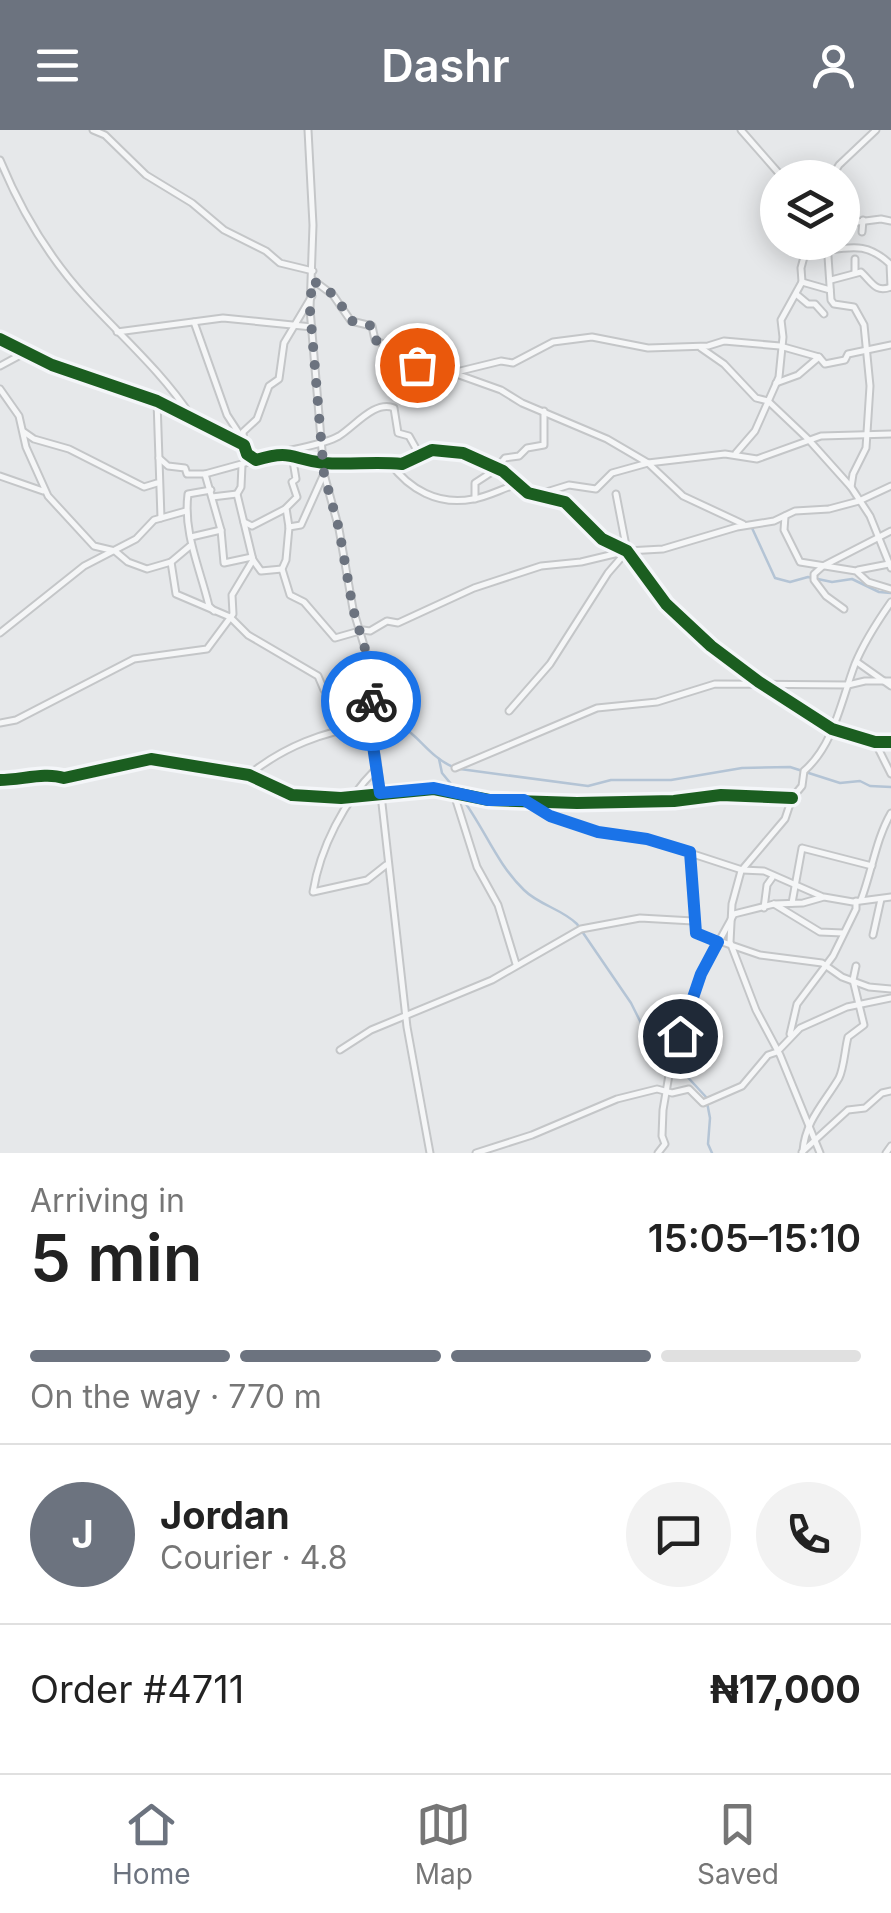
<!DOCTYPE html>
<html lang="en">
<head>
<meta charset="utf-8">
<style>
	body { margin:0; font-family:Inter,sans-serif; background:#f2f2f2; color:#222; height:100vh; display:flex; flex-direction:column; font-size:38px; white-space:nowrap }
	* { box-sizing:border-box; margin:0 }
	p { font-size:32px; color:#767676 }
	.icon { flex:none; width:55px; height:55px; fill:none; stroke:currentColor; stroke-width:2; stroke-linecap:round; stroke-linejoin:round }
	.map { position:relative; height:1023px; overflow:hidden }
	.drawer { display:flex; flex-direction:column; background:#fff; flex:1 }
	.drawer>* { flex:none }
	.buttons { position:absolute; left:760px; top:30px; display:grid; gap:20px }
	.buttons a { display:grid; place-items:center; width:100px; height:100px; border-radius:50%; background:#fff; box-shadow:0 5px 25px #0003; font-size:50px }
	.pin { position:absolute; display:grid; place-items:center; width:85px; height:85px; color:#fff; margin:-42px; border:5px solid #fff; border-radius:50%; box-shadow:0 2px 10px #0007 }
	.courier { position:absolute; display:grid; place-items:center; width:100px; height:100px; margin:-50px; border:8px solid #1a73e8; border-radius:50%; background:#fff; color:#222; box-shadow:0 2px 12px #0007 }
	.summary em { font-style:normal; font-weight:600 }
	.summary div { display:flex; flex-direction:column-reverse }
	.summary { display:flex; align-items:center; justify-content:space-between; height:170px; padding:0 30px }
	h1 { font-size:65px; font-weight:600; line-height:75px }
	.bar { display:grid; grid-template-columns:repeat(4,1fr); gap:15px 10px; align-content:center; height:120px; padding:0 30px }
	.bar i { height:12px; border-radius:8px; background:#e0e0e0 }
	.bar .selected { background:#6c737f }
	.bar p { grid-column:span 4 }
	.line { display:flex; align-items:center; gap:25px; padding:0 30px; border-top:2px solid #e0e0e0 }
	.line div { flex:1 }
	.round { display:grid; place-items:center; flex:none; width:105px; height:105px; border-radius:52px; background:#f2f2f2 }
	header { display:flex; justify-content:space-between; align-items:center; height:130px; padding:0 30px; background:#6c737f; color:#fff; font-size:45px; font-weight:600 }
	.menu { display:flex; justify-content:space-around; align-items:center; height:140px; border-top:2px solid #e0e0e0; background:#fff; font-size:28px; color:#767676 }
	.menu a { display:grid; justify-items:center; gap:5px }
	.menu .selected { color:#6c737f }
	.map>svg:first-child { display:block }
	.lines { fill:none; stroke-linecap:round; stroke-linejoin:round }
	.stream { stroke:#b4c4d5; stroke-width:2.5 }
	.street-casing { stroke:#c4c6c8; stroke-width:9 }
	.street { stroke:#f5f6f7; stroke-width:5 }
	.cycleway-casing { stroke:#f4f6f9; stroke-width:19 }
	.cycleway { stroke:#1b5e20; stroke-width:12 }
	.done { stroke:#6c737f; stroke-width:10; stroke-dasharray:0 18 }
	.route { stroke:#1a73e8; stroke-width:12 }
</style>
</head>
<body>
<header><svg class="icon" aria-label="menu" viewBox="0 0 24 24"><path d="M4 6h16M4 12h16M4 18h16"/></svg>Dashr<svg class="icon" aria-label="person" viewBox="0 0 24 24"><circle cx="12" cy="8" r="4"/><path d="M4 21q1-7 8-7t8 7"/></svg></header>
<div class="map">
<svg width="891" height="1023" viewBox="0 0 891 1023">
	<rect width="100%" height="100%" fill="#e6e8ea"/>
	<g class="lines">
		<g class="stream">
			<polyline points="752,398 775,448 790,452 808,447 832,452 852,449 879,462 891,463"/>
			<path d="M 369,589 C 414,587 419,622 453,637"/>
			<polyline points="439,629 442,643 456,660"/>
			<polyline points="460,639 588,656 611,650 671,650 742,638 790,637 840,653 860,651 870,656 891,657"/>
			<path d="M 461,667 C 484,697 496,733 524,760 C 539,775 562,779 577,794 L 631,873 L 642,895 L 671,921 L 682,941 L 706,967 L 710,988 L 708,1014 L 712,1023"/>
		</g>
		<defs>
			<g id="street">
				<polyline points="93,0 105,5 146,45 192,73 224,100 266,121 280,133 313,141"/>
				<polyline points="741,0 783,48"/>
				<path d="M 0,30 C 21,81 49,128 87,169 C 122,207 162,242 191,286"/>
				<polyline points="831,48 839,35 876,0"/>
				<polyline points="842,94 881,89 891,91"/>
				<polyline points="862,102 863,90"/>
				<polyline points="827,112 831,170 834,174 854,177 864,195 870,256 866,318 853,344 851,357 870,386 891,438"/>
				<path d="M 830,120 C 856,116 870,115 890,134 L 891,157"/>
				<polyline points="855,143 855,129"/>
				<polyline points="313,150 333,165 351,191 372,196 375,210 407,225 421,237 444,245 501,231 513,233 553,212 592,207 648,218 708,216 724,211 780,216 819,227 825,234 845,230 848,224 891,215"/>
				<path d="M 831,150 L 861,142 C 872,152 875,163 891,157"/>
				<polyline points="802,152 830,160"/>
				<polyline points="796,164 808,174 815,174 824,184"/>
				<polyline points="194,192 227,285 242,308"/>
				<polyline points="117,202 223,188 312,197"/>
				<path d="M 0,209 L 52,235 L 157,271 L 244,315 L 247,324 L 256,330 C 293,319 290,329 324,333 C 351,335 376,331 402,334 L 432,320 L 463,323 L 503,341 L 528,363 L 565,372 L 602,409 L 627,421 L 666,474 L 711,516 L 759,552 L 832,599 L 875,612 L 891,612"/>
				<polyline points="701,218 724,234 756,268 768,271 808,309 851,357"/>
				<polyline points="0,236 26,222"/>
				<polyline points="459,245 501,260 522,273 607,309 648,333 683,366 743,394"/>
				<polyline points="776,253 798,245 819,227"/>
				<polyline points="0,259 19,286 26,317 48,366 94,416 115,421 128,432 147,439 171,432 190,416"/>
				<polyline points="157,271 161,388"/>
				<polyline points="24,302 34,309 69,319 144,357 157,353"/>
				<polyline points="244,315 243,302 257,289 269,256 279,249 284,213 312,166"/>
				<path d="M 283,322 C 301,317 323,315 339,306 C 355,296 375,270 394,278 L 398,303 L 409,306 L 418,322 L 423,325"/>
				<polyline points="736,323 755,301 779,247 783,207 781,190 802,152 801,138 808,112"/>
				<polyline points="292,325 296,349 292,352 297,367 286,378 289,397 286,430 282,439 290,465 304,472 335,508 363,500 370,501 387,491 398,493 474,458 541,436 581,432 627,421 663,419 737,397 774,391 795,381 829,379 859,371 891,356"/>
				<polyline points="159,328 168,336 185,338 187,344 205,344 256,330"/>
				<path d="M 390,333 C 409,359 438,376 473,369 C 488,367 503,358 518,354"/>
				<polyline points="205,344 221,400 224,433 252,427"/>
				<polyline points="0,346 43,361"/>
				<path d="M 211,360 L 188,364 C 183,403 200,438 209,476 L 214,481"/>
				<polyline points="540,364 569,355 596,359 612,343 648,333 725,324 757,329 821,306 891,304"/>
				<polyline points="212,367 237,364"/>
				<polyline points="475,369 475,353 495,340 505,328 519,326 527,318 544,315 544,281"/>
				<polyline points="785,386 784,400 800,432 856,441 868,452 891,459"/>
				<polyline points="244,392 252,396 285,379"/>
				<polyline points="289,397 301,395 323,346"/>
				<polyline points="191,407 221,400"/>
				<polyline points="253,430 261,441 282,439"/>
				<polyline points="171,432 176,464 230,487 248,505 318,546 324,560 366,574 369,582"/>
				<polyline points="858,440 889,434"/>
				<polyline points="844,479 826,466 814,450 814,444 823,436 891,401"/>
				<polyline points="0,503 84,436 136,409 154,390 186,381"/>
				<polyline points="857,532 891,556"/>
				<polyline points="509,581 550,534 608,443 627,421 616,364"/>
				<polyline points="369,591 377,629 407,897 430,1023"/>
				<polyline points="0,593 16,590 134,529 207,519 233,484 232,465 253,430 237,364 241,357 242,335"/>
				<polyline points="875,612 891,644"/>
				<polyline points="455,638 597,578 657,572 715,554 848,555 865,551 891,551"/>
				<path d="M 376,639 C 344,671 320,718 313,762 L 367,750 L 386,735"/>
				<path d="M 250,644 C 285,616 323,602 367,595 L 373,561 L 369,532 L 353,479 L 339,399 L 324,344 L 310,179 L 313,95 L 308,0"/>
				<path d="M 0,650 C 21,650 45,642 64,648 L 151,629 L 249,645 L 292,665 L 341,668 L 434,659 L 489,670 L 577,673 L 674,671 L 721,665 L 792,668"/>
				<polyline points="453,661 477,737 498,775 516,834"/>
				<polyline points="527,672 550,686 597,701 647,709 742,740 764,741 821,766"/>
				<polyline points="690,722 696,803 760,825 822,833 842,847 869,857 891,859"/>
				<path d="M 861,770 C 872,741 876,709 891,683"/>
				<polyline points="792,773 802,718 872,736"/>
				<polyline points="774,774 820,802 843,803"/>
				<polyline points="764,778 767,755 772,748"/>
				<polyline points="873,805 881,769"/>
				<polyline points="790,904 797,874 833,826 856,779 856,771"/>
				<polyline points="340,920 371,900 492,850 581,799 640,788 693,791"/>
				<path d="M 803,1021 C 805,991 825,972 839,948 C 844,938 845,918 848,907 L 864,895 L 853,850 L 856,836"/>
				<polyline points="802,1022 848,980 865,978 882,963 891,961"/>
				<polyline points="476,1023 532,1005 617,969 657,959 672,963 689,959 703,973 742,956 768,925 777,922 800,898 847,877 891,868"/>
				<polyline points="658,1023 665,1014 662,1006 663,980 670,939 701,844 734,784 774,774 803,773 824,767 853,772 891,767"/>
				<path d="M 820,1023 L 780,925 L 756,880 L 730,812 L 732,774 L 741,741 L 785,689 L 792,668 L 802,656 L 804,641 C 834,615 841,571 855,534 C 864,512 877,492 891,472"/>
				<polyline points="886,1023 891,1016"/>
			</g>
		</defs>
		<use href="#street" class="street-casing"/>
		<use href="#street" class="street"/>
		<defs>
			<g id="cycleway">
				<path d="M 0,209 L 52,235 L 157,271 L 244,315 L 247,324 L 256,330 C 293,319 290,329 324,333 C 351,335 376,331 402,334 L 432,320 L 463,323 L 503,341 L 528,363 L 565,372 L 602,409 L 627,421 L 666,474 L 711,516 L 759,552 L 832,599 L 875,612 L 891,612"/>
				<path d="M 0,650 C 21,650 45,642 64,648 L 151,629 L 249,645 L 292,665 L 341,668 L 434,659 L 489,670 L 577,673 L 674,671 L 721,665 L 792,668"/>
			</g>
		</defs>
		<use href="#cycleway" class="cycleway-casing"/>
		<use href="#cycleway" class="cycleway"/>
	</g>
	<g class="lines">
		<polyline class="done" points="371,571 369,532 353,479 339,399 324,344 310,180 312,150 334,165 352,191 372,196 375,210 400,221 417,235"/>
		<polyline class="route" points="371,571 369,589 380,663 434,658 488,670 524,670 550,686 598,702 647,709 690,722 696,803 718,812 701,844 680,906"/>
	</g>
</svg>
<div class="buttons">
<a><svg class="icon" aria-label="layers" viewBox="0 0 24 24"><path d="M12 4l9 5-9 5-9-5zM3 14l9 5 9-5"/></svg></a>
</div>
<div class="pin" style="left:417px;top:235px;background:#ea580c"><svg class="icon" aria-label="bag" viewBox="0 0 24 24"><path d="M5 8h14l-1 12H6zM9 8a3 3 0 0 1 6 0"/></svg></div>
<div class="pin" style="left:680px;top:906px;background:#1f2937"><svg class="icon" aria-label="home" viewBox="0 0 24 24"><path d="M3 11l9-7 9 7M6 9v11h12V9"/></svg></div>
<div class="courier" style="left:371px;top:571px"><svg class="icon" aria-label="bike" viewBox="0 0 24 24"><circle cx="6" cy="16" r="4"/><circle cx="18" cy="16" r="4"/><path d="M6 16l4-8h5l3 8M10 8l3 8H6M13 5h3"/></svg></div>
</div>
<section class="drawer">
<div class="summary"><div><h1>5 min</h1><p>Arriving in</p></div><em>15:05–15:10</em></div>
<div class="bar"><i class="selected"></i><i class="selected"></i><i class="selected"></i><i></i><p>On the way · 770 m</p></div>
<div class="line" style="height:180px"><b class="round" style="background:#6c737f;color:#fff">J</b><div><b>Jordan</b><p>Courier · 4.8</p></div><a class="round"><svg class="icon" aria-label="chat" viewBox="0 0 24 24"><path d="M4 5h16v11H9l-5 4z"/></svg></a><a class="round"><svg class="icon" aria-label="phone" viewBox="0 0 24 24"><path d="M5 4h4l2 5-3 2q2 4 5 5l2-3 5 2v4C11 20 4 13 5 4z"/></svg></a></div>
<div class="line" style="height:130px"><div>Order #4711</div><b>₦17,000</b></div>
</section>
<nav class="menu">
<a class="selected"><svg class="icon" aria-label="home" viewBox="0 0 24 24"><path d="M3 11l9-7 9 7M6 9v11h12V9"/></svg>Home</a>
<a><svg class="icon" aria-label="map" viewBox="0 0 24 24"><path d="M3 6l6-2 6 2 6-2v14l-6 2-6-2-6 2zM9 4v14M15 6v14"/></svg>Map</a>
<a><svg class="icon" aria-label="saved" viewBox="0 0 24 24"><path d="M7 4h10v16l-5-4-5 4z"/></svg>Saved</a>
</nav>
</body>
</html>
